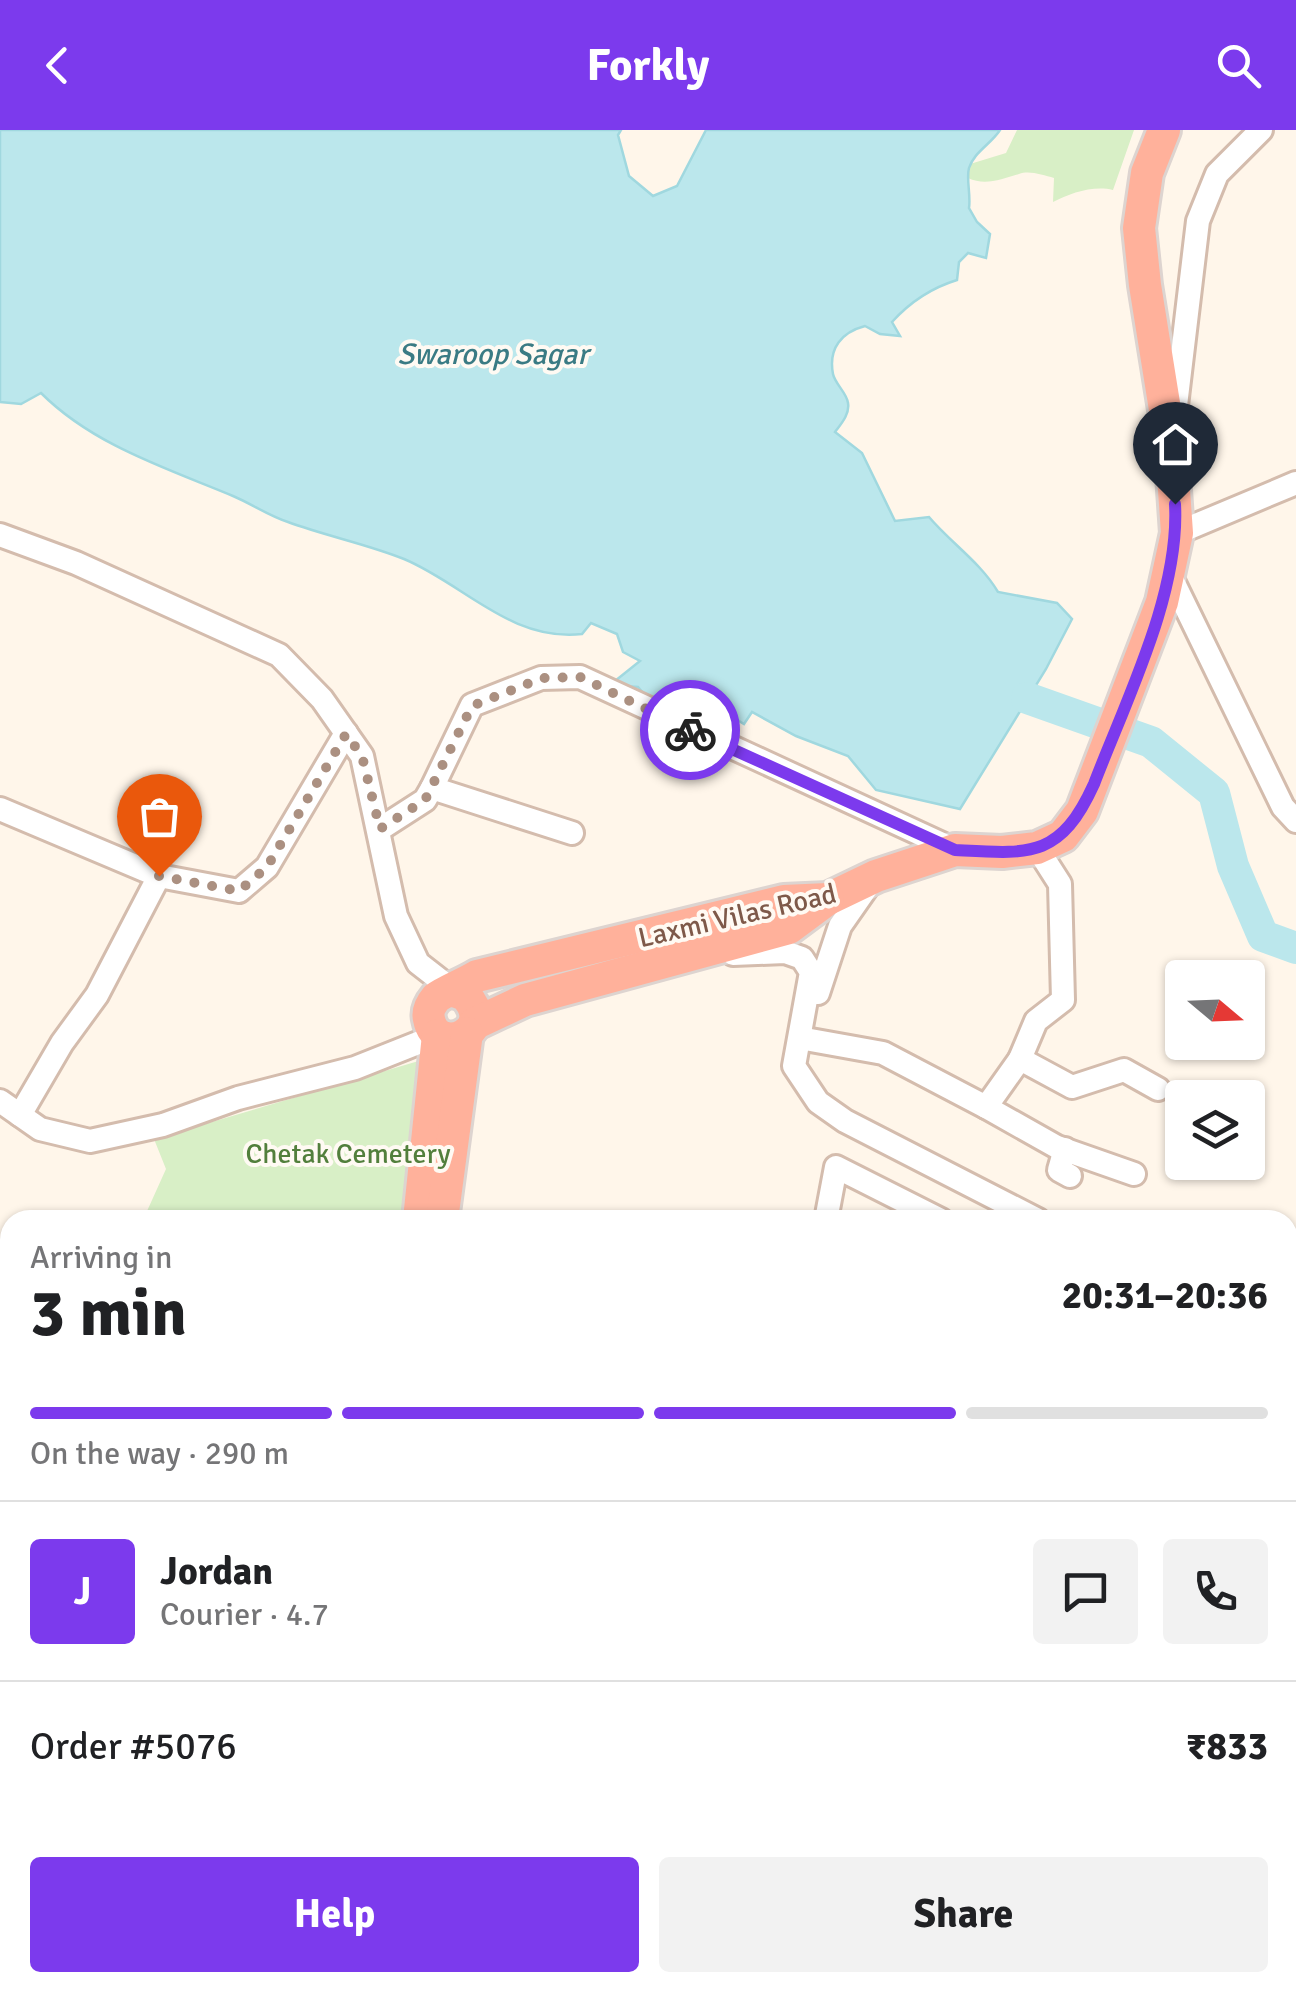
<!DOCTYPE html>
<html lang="en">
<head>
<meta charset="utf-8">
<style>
	body { margin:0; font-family:Signika,sans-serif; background:#f2f2f2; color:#202124; height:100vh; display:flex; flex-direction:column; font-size:38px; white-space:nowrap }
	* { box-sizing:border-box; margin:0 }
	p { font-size:32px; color:#757577 }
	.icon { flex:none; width:55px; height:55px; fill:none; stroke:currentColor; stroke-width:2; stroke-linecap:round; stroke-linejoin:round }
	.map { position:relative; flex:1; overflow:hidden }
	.side { position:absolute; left:0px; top:1080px; width:1298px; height:782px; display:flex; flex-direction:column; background:#fff; border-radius:30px 30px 0 0; box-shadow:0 2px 8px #0004 }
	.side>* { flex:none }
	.needle { width:65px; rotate:109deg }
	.tools { position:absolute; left:1165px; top:830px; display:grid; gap:20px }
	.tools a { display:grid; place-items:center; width:100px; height:100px; border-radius:10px; background:#fff; box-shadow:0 2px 8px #0004; font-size:50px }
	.pin { position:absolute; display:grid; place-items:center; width:85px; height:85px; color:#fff; margin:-102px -42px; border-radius:50% 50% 50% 0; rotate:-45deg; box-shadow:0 0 10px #0007 }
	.pin .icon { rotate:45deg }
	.courier { position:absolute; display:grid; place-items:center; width:100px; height:100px; margin:-50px; border:8px solid #7c3aed; border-radius:50%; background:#fff; color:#222; box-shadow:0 2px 12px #0007 }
	.overview em { font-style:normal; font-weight:800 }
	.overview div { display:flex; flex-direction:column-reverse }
	.overview { display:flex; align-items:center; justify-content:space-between; height:170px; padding:0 30px }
	h1 { font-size:65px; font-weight:800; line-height:75px }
	.bar { display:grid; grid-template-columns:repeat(4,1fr); gap:15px 10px; align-content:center; height:120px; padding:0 30px }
	.bar i { height:12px; border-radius:8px; background:#e0e0e0 }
	.bar .selected { background:#7c3aed }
	.bar p { grid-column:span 4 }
	.line { display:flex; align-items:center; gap:25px; padding:0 30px; border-top:2px solid #e0e0e0 }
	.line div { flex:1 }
	.round { display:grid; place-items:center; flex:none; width:105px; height:105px; border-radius:10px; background:#f2f2f2 }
	.action { display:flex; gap:20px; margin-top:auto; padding:20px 30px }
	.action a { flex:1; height:115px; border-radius:10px; background:#7c3aed; color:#fff; font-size:40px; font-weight:800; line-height:115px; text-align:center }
	.action a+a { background:#f2f2f2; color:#202124 }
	header { display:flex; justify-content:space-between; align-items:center; height:130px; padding:0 30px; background:#7c3aed; color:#fff; font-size:45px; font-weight:800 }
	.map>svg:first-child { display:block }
	.green { fill:#d8efc6 }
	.water { fill:#bbe7ec; stroke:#a0d8df; stroke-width:2.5 }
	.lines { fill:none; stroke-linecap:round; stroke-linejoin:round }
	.river { stroke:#bbe7ec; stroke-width:32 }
	.building { fill:#f7d3be; stroke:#ecb89d; stroke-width:2.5 }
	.minor-casing { stroke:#d4bcad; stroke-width:28 }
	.major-casing { stroke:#ddd4d0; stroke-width:32 }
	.highway-casing { stroke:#ddd4d0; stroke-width:38 }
	.minor { stroke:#fff; stroke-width:22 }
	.major { stroke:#ffd8a1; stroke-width:28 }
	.highway { stroke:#ffb19b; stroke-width:32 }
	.done { stroke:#ab9081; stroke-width:10; stroke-dasharray:0 18 }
	.route { stroke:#7c3aed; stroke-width:12 }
	.labels { text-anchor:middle; stroke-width:8; stroke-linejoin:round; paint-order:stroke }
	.street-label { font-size:28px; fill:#7e5949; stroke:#fffaf3 }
	.park-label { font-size:28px; fill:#527f3c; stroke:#fffaf3 }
	.water-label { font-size:30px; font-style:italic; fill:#3a7b84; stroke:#fffaf3 }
</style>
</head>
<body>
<header><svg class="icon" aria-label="back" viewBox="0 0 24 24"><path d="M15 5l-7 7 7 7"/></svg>Forkly<svg class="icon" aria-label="search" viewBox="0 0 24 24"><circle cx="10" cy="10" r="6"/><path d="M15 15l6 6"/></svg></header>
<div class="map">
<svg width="1296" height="1862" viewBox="0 0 1296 1862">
	<rect width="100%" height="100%" fill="#fff6ea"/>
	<g class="green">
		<path d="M 1017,0 L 1134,0 L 1113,60 C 1094,55 1070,63 1053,72 L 1054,48 C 1043,45 1029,40 1019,44 C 1002,49 985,56 968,48 L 970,34 L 1006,23 Z"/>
		<polygon points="422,930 409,1090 143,1090 166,1039 154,1009"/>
	</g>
	<path class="water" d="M 0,0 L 621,0 L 618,5 L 629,46 L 653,66 L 677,56 L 706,0 L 1000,0 C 991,14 974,22 969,38 C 966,49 971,65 969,78 L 977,92 L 990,104 L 986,128 L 968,123 L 959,132 L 957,150 C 931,158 910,172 892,192 L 900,206 L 880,204 L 865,196 C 842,202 828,218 833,244 C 835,254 847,263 848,273 C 850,284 841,294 835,302 L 862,323 L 895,391 L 929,387 C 951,413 981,433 998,462 L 1057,473 L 1072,489 L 1046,539 L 960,679 L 876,660 L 848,626 L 796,606 L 752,582 L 744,594 L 723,581 L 691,583 L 692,562 L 678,556 L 655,577 L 638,557 L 610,555 L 640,531 L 623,522 L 617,504 L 591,493 L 582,504 C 511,512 464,454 404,429 C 367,414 326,406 288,392 C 269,386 252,374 233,366 C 166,338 93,315 41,263 L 21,274 L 0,272 Z"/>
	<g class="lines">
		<polyline class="river" points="1027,568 1151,612 1214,663 1233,736 1263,806 1296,818"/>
	</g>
	<g class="building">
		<polygon points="1288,1497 1296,1501 1296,1534 1288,1530"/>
		<polygon points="866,1852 942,1852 964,1862 888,1862"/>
		<polygon points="1060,1852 1113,1852 1099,1862 1029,1862"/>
	</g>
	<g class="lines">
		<defs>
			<g id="minor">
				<polyline points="1175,284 1198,91 1217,44 1261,0"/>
				<polyline points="1177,403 1296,353"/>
				<polyline points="0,405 76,433 279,525 322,569 362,626 396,786 418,833 454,861"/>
				<polyline points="1170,445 1283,677 1296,691"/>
				<polyline points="432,658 472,575 541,548 580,547 955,720"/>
				<polyline points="0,679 159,746 239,761 267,737 346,603"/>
				<polyline points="380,699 425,670 432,658 572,703"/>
				<polyline points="733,824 785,822 802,828 811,842 794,936 818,972 845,991 1038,1090"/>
				<polyline points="818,863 840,796 870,753"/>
				<polyline points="805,909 883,923 986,977 1020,929 1036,891 1063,870 1060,754 1037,718"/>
				<polyline points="1020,929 1072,957 1124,940 1158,959"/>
				<polyline points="0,971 40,999 90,1011 163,995 238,968 355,938 438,905"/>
				<polyline points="986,977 1057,1017 1134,1044"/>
				<polyline points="20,985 62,913 97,865 159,746"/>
				<polyline points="1065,1019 1059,1040 1070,1046"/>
				<polyline points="826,1090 836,1037 941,1090"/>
				<polyline points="1288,1215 1296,1220"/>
				<polyline points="0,1482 10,1466"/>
				<polyline points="288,1852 338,1862"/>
				<polyline points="358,1862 378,1852"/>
				<polyline points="480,1862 489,1852"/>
			</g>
			<g id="major">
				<polyline points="0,1440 10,1449"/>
				<polyline points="667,1852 685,1862"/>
			</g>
			<g id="highway">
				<path d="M 454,861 L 465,865 C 500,902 436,928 429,889 C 427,881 431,874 436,868 C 443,862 466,853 477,846 L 784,771 L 828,769 L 876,746 L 955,720 L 1002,722 L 1037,718 L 1063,706 L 1082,681 L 1162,472 L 1177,403 L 1171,317 L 1145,155 L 1139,98 L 1147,43 L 1164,0"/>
				<polyline points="474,894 525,870 789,798 828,769"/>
				<polyline points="419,1090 438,905"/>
				<polyline points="442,1090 467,903"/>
				<polyline points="211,1862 219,1852"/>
				<polyline points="247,1862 256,1852"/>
			</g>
		</defs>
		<use href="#minor" class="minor-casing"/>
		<use href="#major" class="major-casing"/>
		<use href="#highway" class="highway-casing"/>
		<use href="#minor" class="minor"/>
		<use href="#major" class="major"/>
		<use href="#highway" class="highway"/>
	</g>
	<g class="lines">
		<polyline class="done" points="159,746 239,761 267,737 346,604 362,626 380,699 425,670 472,576 542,548 580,547 690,600"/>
		<path class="route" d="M 690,600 L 955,720 C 1030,724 1060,729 1094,654 C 1126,570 1180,464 1175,374"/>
	</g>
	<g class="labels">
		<g class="street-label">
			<text transform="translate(737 785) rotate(-13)" y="10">Laxmi Vilas Road</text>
		</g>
		<g class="park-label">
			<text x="348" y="1033">Chetak Cemetery</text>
		</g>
		<g class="water-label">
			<text x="493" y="234">Swaroop Sagar</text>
		</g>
	</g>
</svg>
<div class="tools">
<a><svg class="needle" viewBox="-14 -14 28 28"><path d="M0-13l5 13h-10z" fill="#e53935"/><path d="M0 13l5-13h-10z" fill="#757577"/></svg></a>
<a><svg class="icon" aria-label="layers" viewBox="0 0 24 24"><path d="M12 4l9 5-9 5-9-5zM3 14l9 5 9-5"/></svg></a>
</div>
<div class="pin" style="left:159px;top:746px;background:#ea580c"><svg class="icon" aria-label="bag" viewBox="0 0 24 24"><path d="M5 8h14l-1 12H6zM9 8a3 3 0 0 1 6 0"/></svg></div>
<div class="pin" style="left:1175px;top:374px;background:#1f2937"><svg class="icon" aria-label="home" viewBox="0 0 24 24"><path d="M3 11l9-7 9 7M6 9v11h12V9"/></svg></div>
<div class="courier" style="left:690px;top:600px"><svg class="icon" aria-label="bike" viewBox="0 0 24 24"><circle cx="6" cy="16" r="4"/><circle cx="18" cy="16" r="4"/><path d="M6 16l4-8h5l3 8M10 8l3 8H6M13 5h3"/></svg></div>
<section class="side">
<div class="overview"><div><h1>3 min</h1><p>Arriving in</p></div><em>20:31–20:36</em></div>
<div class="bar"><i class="selected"></i><i class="selected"></i><i class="selected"></i><i></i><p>On the way · 290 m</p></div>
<div class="line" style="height:180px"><b class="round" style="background:#7c3aed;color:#fff">J</b><div><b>Jordan</b><p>Courier · 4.7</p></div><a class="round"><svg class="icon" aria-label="chat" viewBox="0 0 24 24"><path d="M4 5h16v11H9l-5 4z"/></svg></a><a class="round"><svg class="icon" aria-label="phone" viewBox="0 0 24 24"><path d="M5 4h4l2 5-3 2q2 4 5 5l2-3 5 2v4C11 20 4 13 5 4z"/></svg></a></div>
<div class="line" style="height:130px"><div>Order #5076</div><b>₹833</b></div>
<div class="action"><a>Help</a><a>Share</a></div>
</section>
</div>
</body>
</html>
